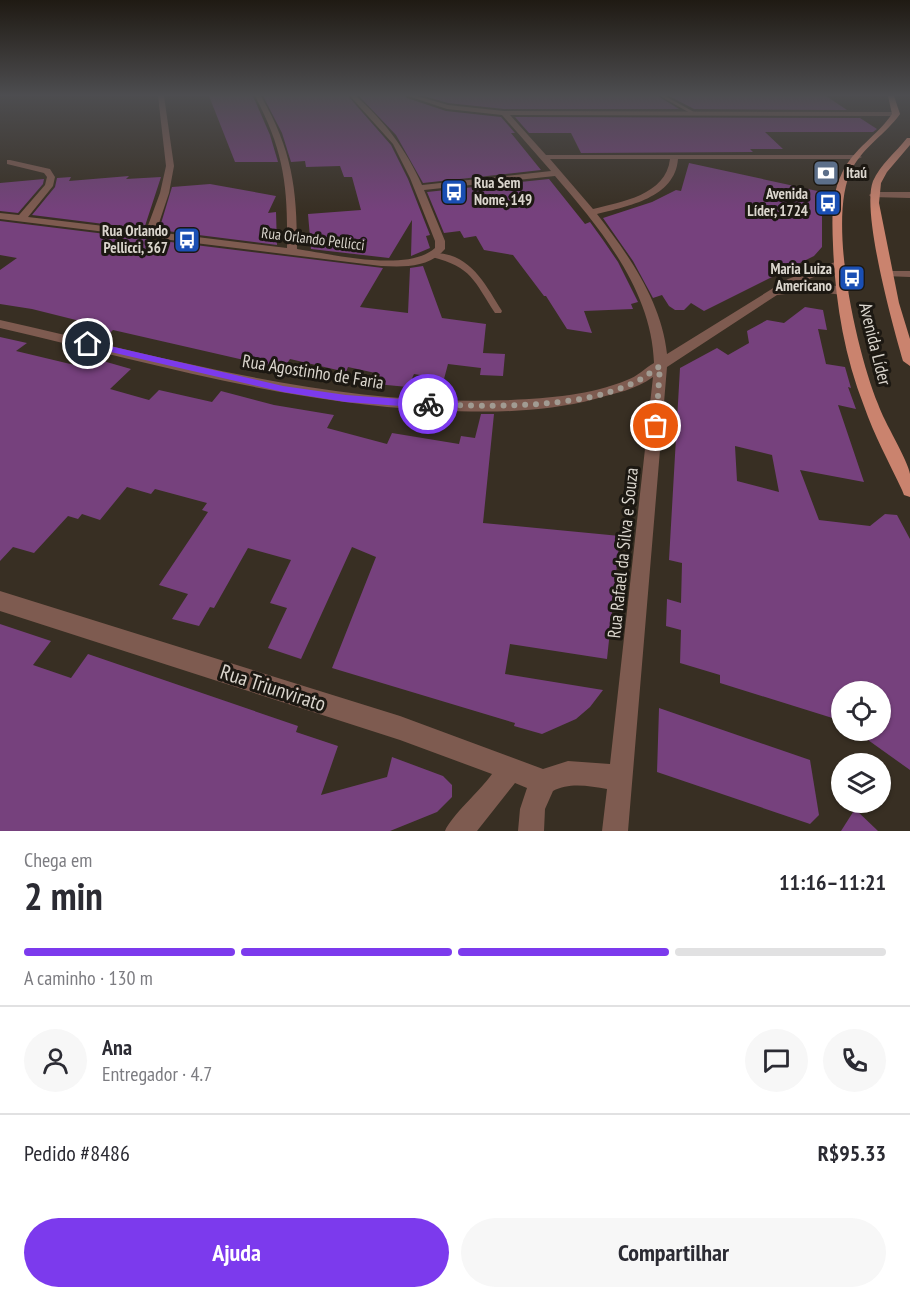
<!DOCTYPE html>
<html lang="pt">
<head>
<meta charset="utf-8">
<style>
	body { margin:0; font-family:"PT Sans Narrow",sans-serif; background:#f7f7f7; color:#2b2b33; height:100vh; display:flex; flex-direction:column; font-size:22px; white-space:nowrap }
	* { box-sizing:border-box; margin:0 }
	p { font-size:20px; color:#7c7c81 }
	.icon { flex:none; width:33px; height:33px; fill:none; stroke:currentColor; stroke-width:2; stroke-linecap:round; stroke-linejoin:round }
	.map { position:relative; height:831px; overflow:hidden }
	.drawer { display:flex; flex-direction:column; background:#fff; flex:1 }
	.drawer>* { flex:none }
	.tools { position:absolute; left:831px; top:681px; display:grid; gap:12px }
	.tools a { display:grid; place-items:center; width:60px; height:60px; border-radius:50%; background:#fff; box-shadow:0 2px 4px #0004; font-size:30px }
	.pin { position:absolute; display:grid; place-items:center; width:51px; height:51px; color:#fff; margin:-26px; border:3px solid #fff; border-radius:50%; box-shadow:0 2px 6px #0007 }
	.courier { position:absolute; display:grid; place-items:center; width:60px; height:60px; margin:-30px; border:4px solid #7c3aed; border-radius:50%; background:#fff; color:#222; box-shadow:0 2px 8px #0007 }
	.headline em { font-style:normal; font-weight:800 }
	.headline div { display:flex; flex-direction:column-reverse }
	.headline { display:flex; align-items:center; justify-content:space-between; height:102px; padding:0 24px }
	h1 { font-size:39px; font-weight:800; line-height:45px }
	.bar { display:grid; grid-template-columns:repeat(4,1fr); gap:9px 6px; align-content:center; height:72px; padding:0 24px }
	.bar i { height:8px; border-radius:4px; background:#e1e1e2 }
	.bar .current { background:#7c3aed }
	.bar p { grid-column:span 4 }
	.line { display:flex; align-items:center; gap:15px; padding:0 24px; border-top:2px solid #e1e1e2 }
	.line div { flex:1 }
	.round { display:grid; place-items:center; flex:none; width:63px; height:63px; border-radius:32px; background:#f7f7f7 }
	.primary-button { display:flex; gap:12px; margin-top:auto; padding:12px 24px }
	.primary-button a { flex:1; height:69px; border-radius:36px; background:#7c3aed; color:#fff; font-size:24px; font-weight:800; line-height:69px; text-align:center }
	.primary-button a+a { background:#f7f7f7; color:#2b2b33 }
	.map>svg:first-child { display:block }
	.building { fill:#76417d; fill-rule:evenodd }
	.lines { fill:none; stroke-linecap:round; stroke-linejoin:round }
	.lane { fill:#7e5b50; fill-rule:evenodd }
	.street { fill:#7e5b50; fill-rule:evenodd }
	.primary { fill:#ca836e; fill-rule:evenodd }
	.route { fill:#7c3aed }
	.done { stroke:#a19b92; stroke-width:6; stroke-dasharray:0 10.8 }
	.labels { text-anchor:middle; stroke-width:6; stroke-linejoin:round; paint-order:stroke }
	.far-poi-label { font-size:15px; font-weight:bold; fill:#dad5cd; stroke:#1c1812; text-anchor:end }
	.far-street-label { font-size:15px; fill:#dad5cd; stroke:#1c1812 }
	.street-label { font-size:18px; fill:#dad5cd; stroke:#1c1812 }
	.near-street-label { font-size:21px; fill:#dad5cd; stroke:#1c1812 }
</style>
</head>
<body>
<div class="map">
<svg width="910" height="831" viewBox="0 0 910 831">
	<rect width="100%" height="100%" fill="#382f23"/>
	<g class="building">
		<polygon points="209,96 253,96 270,135 278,162 235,162"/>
		<polygon points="263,96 348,96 391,145 408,179 430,235 426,236 430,248 411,256 412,220 389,258 311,249 308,214 361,210 352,177 344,177 340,166 306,167 305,161 291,162 282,133"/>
		<polygon points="359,96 406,96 407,98 446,111 501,117 515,133 511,133 541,170 423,183 396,135"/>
		<polygon points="424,96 658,96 679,109 504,109 448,103"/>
		<polygon points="669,96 826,96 847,110 694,109"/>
		<polygon points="515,117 860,118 877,129 873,132 765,132 783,149 750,149 753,152 581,153 571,133 529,133"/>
		<polygon points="689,163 822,192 822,247 814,256 704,311 691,303 684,310 675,310 669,306 662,295 653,298 633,261 603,218 652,202 676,190 681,191"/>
		<polygon points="129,176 126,179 161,177 144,229 32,215 55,187 57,178 71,177 69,181"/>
		<polygon points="44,179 43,184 18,213 0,211 0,183"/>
		<polygon points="549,179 585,224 590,222 603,240 618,262 638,302 631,304 633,309 584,311 592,333 567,329 546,296 544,296 513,255 484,250 476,236 464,238 460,231 444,233 427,192"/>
		<polygon points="210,184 276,196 268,213 276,212 277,245 159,230 172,187"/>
		<polygon points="0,221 383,268 360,307 408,313 410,268 423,266 442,318 486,324 483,353 505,354 503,376 480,375 481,368 448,364 444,379 414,374 408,387 376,384 380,374 348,367 346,372 290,359 283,369 113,330 110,333 87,328 92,324 32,309 0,304 0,270 17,258 0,255"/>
		<path d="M 805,307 L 823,310 L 827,330 L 818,329 L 826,364 L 845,367 L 851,388 L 848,387 L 856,409 L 838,405 L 864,482 L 800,470 L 819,520 L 870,526 L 885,514 L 897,515 L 910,539 L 910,770 L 854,730 L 880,730 L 880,692 L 842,692 L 842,721 L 720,683 L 720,675 L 680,663 L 681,630 L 666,626 L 667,599 L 681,603 L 682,563 L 669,560 L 680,368 L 717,348 L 728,355 L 749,343 L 747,331 L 767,320 L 784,323 ZM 735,446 L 772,455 L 779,492 L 737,481 Z"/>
		<polygon points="0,337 27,343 16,351 87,368 96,359 131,369 110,389 149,400 159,390 212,402 221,391 274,405 334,415 327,428 387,444 392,433 459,444 461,436 475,438 481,414 494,414 483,523 620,536 607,659 510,644 505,674 603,690 590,707 576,719 542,734 514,726 515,723 332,668 376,557 352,547 301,659 268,648 287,608 270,603 291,560 248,548 214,608 210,607 199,626 172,619 188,594 159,585 208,512 202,510 207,503 155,489 151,494 127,487 100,520 82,514 78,519 68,516 34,553 13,547 0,561"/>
		<polygon points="0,624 51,641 33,665 71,678 88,654 298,726 296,732 338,746 321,795 387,777 392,757 443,776 452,785 452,797 437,812 390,831 0,831"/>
		<polygon points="659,708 810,760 819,815 810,824 657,772"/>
		<polygon points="855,809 878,831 841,831"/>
	</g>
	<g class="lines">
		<g class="lane">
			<polygon points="660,96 665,96 694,112 690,113"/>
			<path d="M 432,253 C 470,252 485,284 502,311 L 501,313 L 495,313 C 474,281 472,267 432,257 Z"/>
		</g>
		<g class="street">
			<path d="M 158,96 L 164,96 L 174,166 L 169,193 L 156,232 L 287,248 C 288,186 284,151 255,96 L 261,96 C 292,150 297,187 297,249 C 332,254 407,273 435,248 L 435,241 L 410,178 L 393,144 L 350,96 L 356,96 C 385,122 406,149 422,185 L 551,171 L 502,115 L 447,109 L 408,96 L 417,96 L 448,105 L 504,111 L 896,112 L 900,114 L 896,116 L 510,115 L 546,155 L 858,155 L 862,157 L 858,159 L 678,159 C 675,198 628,206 597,214 C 628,254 662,302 667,354 L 788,279 L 835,262 L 839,261 L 845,264 L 790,287 C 805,285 838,282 849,291 L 843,295 L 810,291 L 777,295 L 667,367 L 628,831 L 602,831 L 607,789 C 590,786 569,782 553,791 L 545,809 L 544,831 L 518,831 L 520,809 L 527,788 L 515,783 L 477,831 L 445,831 C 451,816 480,791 492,774 L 400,740 L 0,611 L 0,591 L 400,716 L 543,769 L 568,761 L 610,764 L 653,377 C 635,390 616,393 595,399 C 542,413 487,413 432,410 C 285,403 143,361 0,328 L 0,320 C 168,358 337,408 511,400 C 549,398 591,395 627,380 C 637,377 645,368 654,363 C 652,290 599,227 555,176 L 424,190 L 445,241 L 445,249 C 429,268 404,267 381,266 L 0,219 L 0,213 L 19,215 L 45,185 L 47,177 L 44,173 L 7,164 L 7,160 L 10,160 L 50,169 L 55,177 L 53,186 L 28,217 L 146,231 L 160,193 L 166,166 ZM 550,159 L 670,159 C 666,195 621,202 593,209 Z"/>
			<polygon points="874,192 910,192 910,198 871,197 869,195"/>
			<polygon points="888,271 910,271 910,277 884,276 884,272"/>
		</g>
		<g class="primary">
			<path d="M 888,96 L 894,96 L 900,114 C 886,134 863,147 852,169 C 826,218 857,353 878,404 C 884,422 908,460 910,474 C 910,482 910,490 910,497 L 904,495 L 902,490 C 889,462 874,435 864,406 C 844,355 835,300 833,245 C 832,221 831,195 842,173 C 853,149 878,135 892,114 Z"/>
			<path d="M 907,138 L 910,138 L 910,145 L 887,172 L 881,183 L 879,203 L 899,303 L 910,339 L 910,366 L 903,361 C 893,326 861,212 873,181 C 880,165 896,152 907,138 Z"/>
		</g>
	</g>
	<linearGradient id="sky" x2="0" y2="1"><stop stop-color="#1f1a13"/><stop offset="0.45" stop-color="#4d4d50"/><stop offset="1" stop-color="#4d4d50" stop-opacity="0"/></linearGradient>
	<rect width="910" height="212" fill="url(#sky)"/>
	<polygon class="route" points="88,341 283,386 346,395 428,401 433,404 428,408 346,402 283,392 85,346 85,342"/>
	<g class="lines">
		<path class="done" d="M 428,404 C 486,407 581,409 633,383 C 643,379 652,371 660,366 L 656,426"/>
	</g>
	<defs>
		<symbol id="bank-square" viewBox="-11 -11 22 22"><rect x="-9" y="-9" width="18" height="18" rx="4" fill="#5c6f8a" stroke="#1c1812"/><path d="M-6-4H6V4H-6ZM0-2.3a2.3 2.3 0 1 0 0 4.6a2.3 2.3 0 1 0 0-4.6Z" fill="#fff"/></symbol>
		<symbol id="bus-square" viewBox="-11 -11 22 22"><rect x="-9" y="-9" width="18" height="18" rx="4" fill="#1a4fb4" stroke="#1c1812"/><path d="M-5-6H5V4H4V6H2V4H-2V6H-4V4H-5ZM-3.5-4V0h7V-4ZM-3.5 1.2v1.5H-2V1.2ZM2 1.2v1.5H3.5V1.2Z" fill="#fff"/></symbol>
	</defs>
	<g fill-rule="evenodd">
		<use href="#bank-square" x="811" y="158" width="30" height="30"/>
		<use href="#bus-square" x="439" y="177" width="30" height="30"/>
		<use href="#bus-square" x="813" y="188" width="30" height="30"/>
		<use href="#bus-square" x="172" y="225" width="30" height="30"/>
		<use href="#bus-square" x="837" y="263" width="30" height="30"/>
	</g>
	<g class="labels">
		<g class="far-poi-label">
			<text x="846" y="178" text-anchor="start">Itaú</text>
			<text x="474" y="188" text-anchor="start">Rua Sem<tspan x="474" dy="17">Nome, 149</tspan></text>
			<text x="808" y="199">Avenida<tspan x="808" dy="17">Líder, 1724</tspan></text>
			<text x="168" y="236">Rua Orlando<tspan x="168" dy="17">Pellicci, 367</tspan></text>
			<text x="832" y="274">Maria Luiza<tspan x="832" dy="17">Americano</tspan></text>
		</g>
		<g class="far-street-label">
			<text transform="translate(313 239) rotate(7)" y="5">Rua Orlando Pellicci</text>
		</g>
		<g class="street-label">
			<text transform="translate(875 344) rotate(76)" y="6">Avenida Líder</text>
			<text transform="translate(313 372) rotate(9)" y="6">Rua Agostinho de Faria</text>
			<text transform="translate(623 553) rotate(-84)" y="6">Rua Rafael da Silva e Souza</text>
		</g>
		<g class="near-street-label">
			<text transform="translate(273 688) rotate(18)" y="7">Rua Triunvirato</text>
		</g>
	</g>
</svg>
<div class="tools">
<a><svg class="icon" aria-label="locate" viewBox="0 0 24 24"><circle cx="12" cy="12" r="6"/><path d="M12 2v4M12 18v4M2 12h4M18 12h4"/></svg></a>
<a><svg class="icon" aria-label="layers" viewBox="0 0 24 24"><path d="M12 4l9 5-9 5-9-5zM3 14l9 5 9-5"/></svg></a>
</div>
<div class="pin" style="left:656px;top:426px;background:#ea580c"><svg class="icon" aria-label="bag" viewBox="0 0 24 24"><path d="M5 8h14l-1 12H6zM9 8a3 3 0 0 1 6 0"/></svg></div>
<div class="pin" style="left:88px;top:344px;background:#1f2937"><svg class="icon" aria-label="home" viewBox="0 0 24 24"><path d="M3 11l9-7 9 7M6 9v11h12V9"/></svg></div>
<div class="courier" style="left:428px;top:404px"><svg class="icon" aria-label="bike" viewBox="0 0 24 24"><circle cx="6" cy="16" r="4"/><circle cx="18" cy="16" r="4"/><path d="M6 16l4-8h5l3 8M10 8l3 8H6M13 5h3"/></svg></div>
</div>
<section class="drawer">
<div class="headline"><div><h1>2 min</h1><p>Chega em</p></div><em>11:16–11:21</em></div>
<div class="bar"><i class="current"></i><i class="current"></i><i class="current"></i><i></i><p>A caminho · 130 m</p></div>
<div class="line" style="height:108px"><a class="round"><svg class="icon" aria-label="person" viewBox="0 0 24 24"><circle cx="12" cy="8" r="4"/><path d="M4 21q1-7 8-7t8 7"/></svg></a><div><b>Ana</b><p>Entregador · 4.7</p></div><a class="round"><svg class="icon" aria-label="chat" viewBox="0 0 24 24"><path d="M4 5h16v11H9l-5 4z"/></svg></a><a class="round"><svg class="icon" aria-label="phone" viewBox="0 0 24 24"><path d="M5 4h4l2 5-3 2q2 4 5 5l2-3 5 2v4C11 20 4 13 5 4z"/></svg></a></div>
<div class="line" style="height:78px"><div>Pedido #8486</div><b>R$95.33</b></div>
<div class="primary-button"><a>Ajuda</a><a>Compartilhar</a></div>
</section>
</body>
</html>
